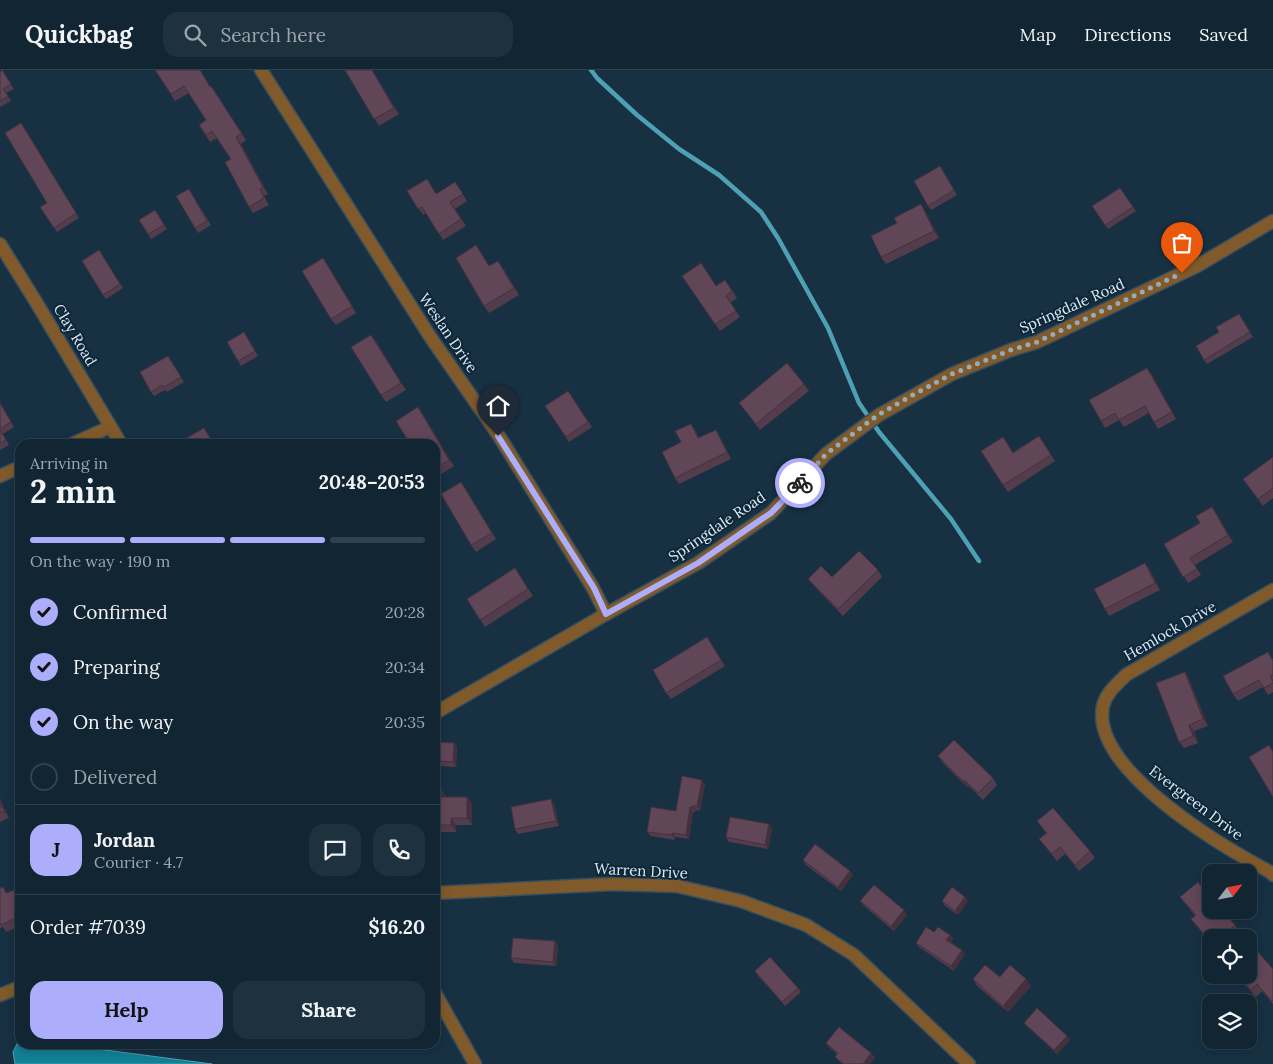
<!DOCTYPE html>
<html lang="en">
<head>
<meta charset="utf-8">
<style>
	body { margin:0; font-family:Lora,serif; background:#1e313e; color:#f1f3f6; height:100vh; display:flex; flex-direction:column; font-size:19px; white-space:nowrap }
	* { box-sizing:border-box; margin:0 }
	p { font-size:16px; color:#9ca5ac }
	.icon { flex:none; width:28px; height:28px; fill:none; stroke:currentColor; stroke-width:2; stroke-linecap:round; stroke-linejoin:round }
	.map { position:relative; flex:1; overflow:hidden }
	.details { position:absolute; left:15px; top:369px; width:425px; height:610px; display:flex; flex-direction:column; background:#112532; border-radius:15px; box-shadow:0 2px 12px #0003,0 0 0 1px #30424d }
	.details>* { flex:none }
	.needle { width:32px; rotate:58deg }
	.buttons { position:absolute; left:1202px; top:794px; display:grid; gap:10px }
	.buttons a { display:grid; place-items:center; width:55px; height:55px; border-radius:10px; background:#112532; box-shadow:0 2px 12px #0003,0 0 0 1px #30424d; font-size:25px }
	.pin { position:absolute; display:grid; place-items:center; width:42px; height:42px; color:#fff; margin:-51px -21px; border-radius:50% 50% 50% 0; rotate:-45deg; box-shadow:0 0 5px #0007 }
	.pin .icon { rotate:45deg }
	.courier { position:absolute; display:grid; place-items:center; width:50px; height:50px; margin:-25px; border:4px solid #adaefb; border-radius:50%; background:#fff; color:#222; box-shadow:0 1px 6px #0007 }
	.overview em { font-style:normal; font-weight:800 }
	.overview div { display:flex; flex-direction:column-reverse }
	.overview { display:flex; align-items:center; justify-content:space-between; height:85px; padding:0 15px }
	h1 { font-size:32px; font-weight:800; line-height:38px }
	.bar { display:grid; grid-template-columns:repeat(4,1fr); gap:8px 5px; align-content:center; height:60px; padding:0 15px }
	.bar i { height:6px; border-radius:4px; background:#30424d }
	.bar .on { background:#adaefb }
	.bar p { grid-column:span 4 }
	.line { display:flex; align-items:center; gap:12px; padding:0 15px; border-top:1px solid #30424d }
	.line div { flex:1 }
	.round { display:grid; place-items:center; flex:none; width:52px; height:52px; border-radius:15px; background:#1e313e }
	ol { padding:0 15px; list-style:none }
	li { display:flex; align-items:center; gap:15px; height:55px }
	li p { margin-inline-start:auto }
	li .icon { padding:5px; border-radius:50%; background:#adaefb; color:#111; stroke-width:4 }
	li:last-child { color:#9ca5ac }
	li i { width:28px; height:28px; border:2px solid #30424d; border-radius:50% }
	.primary-button { display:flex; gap:10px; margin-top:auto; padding:10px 15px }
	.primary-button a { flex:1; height:58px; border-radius:15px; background:#adaefb; color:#111; font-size:20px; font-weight:800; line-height:58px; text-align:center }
	.primary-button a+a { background:#1e313e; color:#f1f3f6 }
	header { display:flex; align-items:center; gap:30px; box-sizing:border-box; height:70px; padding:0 25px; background:#112532; border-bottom:1px solid #30424d }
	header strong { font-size:24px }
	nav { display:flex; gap:28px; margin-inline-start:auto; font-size:18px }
	.search { width:350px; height:45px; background:#1e313e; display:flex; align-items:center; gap:12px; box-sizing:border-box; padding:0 18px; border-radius:15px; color:#9ca5ac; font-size:19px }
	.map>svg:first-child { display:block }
	.water { fill:#128097; stroke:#4ea0b4 }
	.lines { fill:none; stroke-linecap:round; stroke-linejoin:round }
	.stream { stroke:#4ea0b4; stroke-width:4.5 }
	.minor-casing { stroke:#364f60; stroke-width:15 }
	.tertiary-casing { stroke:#364f60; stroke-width:15 }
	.minor { stroke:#805a2a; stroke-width:12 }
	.tertiary { stroke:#805a2a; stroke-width:12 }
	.wall { fill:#533c4b }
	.shaded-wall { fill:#44313d }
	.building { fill:#614657; stroke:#44313d }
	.done { stroke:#96aab7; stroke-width:5; stroke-dasharray:0 9 }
	.route { stroke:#adaefb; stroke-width:6 }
	.labels { text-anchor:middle; stroke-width:4; stroke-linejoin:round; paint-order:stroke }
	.street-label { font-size:15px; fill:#dbebf6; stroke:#0d2738 }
</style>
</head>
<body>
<header>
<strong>Quickbag</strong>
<div class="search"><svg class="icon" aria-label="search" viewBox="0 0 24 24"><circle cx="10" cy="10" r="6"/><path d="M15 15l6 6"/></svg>Search here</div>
<nav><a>Map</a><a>Directions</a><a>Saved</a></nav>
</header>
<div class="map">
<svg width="1273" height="994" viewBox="0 0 1273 994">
	<rect width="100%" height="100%" fill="#173143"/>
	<polygon class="water" points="18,972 20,972 20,974 59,974 212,994 15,994 13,982"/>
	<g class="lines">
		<polyline class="stream" points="591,0 597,8 637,45 679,79 719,105 761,142 778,168 828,258 859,333 879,362 951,449 979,491"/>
		<defs>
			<g id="minor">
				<polyline points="261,0 431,268 499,366 593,518 606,544"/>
				<polyline points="72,374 110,357"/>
				<polyline points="0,406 20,397"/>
				<path d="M 1273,520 L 1126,605 C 1117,614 1106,623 1103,636 C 1090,699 1223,777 1270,802 L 1273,805"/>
				<polyline points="435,643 606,544 698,493 771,443 826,384 879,345 952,304 1011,280 1037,272 1197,196 1273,151"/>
				<polyline points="435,823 613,814 677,816 741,831 806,855 854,885 969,994"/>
				<polyline points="0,925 20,917"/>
			</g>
			<g id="tertiary">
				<polyline points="0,174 36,232 121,374"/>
				<polyline points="435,923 475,994"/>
			</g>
		</defs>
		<use href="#minor" class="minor-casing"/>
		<use href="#tertiary" class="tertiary-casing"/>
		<use href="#minor" class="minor"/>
		<use href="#tertiary" class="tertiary"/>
	</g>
	<g class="wall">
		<polygon points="2,0 14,19 6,23 11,31 0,37 0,2"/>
		<polygon points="155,0 200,0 210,16 216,23 246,70 241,74 268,124 264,126 269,135 253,143 249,137 231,89 217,68 210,72 199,55 206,50 189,23 175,31"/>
		<polygon points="345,0 372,0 399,44 379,56"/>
		<polygon points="24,57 79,148 57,162 40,137 47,133"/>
		<polygon points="940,96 957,125 931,140 928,136"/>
		<polygon points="455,112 467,131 455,139 466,156 443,170 426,143 423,145 407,121 436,124"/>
		<polygon points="1120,118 1136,141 1108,159 1092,136"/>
		<polygon points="189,119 211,155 198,163 195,158"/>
		<polygon points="921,134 925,141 939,168 886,194 881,187 897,153"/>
		<polygon points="158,144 167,159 151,169 148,164"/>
		<polygon points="99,180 123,218 106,229 103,225"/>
		<polygon points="481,182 489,196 503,198 519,225 489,243 484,236"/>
		<polygon points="323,188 356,243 336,255 331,249"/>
		<polygon points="682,206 716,216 725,210 737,228 730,233 740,247 720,261"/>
		<polygon points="1239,244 1253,267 1207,294 1204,290 1219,262"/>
		<polygon points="371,265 406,320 386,332 381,325"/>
		<polygon points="247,267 258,286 241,296 238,291"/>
		<polygon points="168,286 184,312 167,322 165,320 154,326 151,322"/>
		<polygon points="1147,298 1152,305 1176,349 1158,359 1149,343 1124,357 1119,350 1105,358 1101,351"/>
		<polygon points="804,314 809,321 760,360 739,333"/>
		<polygon points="568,321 592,357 569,372 545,336"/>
		<polygon points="0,332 14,357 3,364 9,375 0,380"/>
		<polygon points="418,337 454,396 435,408 435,374 407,369"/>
		<polygon points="691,354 695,360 699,368 716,360 720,367 731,389 679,414 675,408 681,372"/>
		<polygon points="1039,366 1055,391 1008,422 1003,415 1013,382"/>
		<polygon points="1273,387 1273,428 1263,436 1243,409"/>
		<polygon points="461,412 496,469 476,482 471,475"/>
		<polygon points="1217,444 1233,472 1195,495 1201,505 1188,513 1164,474"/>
		<polygon points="1145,493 1150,500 1160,520 1109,546 1105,539"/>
		<polygon points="515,498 533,526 485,557 467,529"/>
		<polygon points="878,500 882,507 843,546 813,515 808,509 832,507"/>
		<polygon points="707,567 725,596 671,629 666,623"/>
		<polygon points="1273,588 1273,622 1268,625 1263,617 1238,631 1233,624"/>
		<polygon points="1185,602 1189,609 1208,656 1194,661 1198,673 1184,678 1179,672"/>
		<polygon points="435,672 454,673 457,677 456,697 435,696"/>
		<polygon points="938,686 993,708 997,715 983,730 969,716 968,718 943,693"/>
		<polygon points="705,714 700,741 696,740 695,742 693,742 689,769 675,767 675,770 651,766 647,762 676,741"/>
		<polygon points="435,719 446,726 446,727 467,727 472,733 472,755 456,755 456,762 435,762"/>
		<polygon points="0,729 9,748 0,752"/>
		<polygon points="554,734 559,756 518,764 515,759"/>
		<polygon points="1037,751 1090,781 1095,788 1079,801 1065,784 1057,791 1039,769 1046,763"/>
		<polygon points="769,754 772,759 768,779 729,772 726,767"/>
		<polygon points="803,790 850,801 853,805 841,821 806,795"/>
		<polygon points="3,817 7,823 20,818 20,856 6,862 3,857 0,858 0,818"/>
		<polygon points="965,827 968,831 958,845 945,836 942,831"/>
		<polygon points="1180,827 1235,855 1240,862 1234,868 1211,868 1211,874 1191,849 1195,846"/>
		<polygon points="860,831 904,840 907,845 894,861 864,836"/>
		<polygon points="934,862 950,865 953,869 951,872 965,884 954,901 919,877 916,873"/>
		<polygon points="555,871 558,876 556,896 514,893 511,888"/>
		<polygon points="1273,899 1273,934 1262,921 1256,927 1244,914 1239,907"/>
		<polygon points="755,901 798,918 801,922 785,936 758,906"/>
		<polygon points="1000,907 1031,916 1008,942 977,916 973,909"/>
		<polygon points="1024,953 1070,970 1057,984 1028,957"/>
		<polygon points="826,973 871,983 875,988 869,994 842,994 835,987 837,984 829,977"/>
	</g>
	<g class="shaded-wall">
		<polygon points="372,0 399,44 394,38"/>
		<polygon points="236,67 241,74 268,124 263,117"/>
		<polygon points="921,134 925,141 939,168 934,161"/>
		<polygon points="323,188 328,195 356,243 352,236"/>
		<polygon points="498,191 503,198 519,225 514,218"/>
		<polygon points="371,265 376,271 406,320 401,313"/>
		<polygon points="1147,298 1152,305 1176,349 1172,342"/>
		<polygon points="418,337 423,344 454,396 449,390"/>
		<polygon points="691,354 695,360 703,375 698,368"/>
		<polygon points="461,412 466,419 496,469 492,463"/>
		<polygon points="1212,437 1217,444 1233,472 1228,465"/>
		<polygon points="1145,493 1150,500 1160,520 1155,513"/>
		<polygon points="1185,602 1189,609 1208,656 1203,649"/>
		<polygon points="1189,655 1194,661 1198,673 1193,666"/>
		<polygon points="454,673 457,677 456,697 453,692"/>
		<polygon points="702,710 705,714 700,741 697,736"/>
		<polygon points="964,710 969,716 968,718 963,711"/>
		<polygon points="441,719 446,726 446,733 441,727"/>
		<polygon points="467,727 472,733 472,755 467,748"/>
		<polygon points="0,729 9,748 4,741 0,733"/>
		<polygon points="551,729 554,734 559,756 556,751"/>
		<polygon points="692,736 696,740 695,742 692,738"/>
		<polygon points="690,737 693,742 689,769 686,765"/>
		<polygon points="451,748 456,755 456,762 451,755"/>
		<polygon points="769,754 772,759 768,779 765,775"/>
		<polygon points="672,763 675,767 675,770 672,765"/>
		<polygon points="850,801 853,805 841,821 838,817"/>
		<polygon points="965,827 968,831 958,845 955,841"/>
		<polygon points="904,840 907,845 894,861 891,856"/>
		<polygon points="950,865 953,869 950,874 946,870"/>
		<polygon points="555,871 558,876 556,896 553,892"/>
		<polygon points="962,880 965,884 954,901 951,896"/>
		<polygon points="1026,909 1031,916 1008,942 1003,936"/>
		<polygon points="1067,966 1070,970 1057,984 1054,980"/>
		<polygon points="871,983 875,988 869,994 863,994"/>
	</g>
	<g class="building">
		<polygon points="2,0 11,14 3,19 8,26 0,31 0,2"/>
		<polygon points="155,0 200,0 210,17 211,16 242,64 236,67 263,117 260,119 264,128 249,137 225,92 231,89 212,61 206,65 199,55 206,50 184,16 171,24"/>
		<polygon points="345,0 372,0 394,38 374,49"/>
		<polygon points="21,53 76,143 54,158 40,137 47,133 5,63"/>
		<polygon points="940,96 954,120 928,136 914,111"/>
		<polygon points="427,109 436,124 455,112 463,124 450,132 461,149 439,164 422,137 418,139 407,121"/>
		<polygon points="1120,118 1133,137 1105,155 1092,136"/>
		<polygon points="189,119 207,151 195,158 176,126"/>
		<polygon points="921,134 934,161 881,187 871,166 897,153 894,148"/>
		<polygon points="155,140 164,155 148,164 139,150"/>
		<polygon points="476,175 489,196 498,191 514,218 484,236 456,188"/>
		<polygon points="99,180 120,214 103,225 82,191"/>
		<polygon points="323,188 352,236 331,249 302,201"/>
		<polygon points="701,193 716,216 725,210 732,221 726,226 736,241 715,254 682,206"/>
		<polygon points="1239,244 1250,262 1204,290 1196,276 1219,262 1216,257"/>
		<polygon points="244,262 255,281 238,291 227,272"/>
		<polygon points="371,265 401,313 381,325 351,277"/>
		<polygon points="168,286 181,307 164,317 162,315 151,322 140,302"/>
		<polygon points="787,293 804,314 756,354 739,333"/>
		<polygon points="1147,298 1172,342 1154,352 1145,336 1119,350 1115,343 1101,351 1089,330"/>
		<polygon points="568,321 588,352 566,367 545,336"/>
		<polygon points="0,333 11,352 0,359"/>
		<polygon points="418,337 449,390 435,398 435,374 400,373 407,369 396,351"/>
		<polygon points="691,354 698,368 716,360 727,382 675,408 662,382 681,372 675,361"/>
		<polygon points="204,358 214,374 188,374 185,369"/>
		<polygon points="0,360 6,370 0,373"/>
		<polygon points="1039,366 1051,385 1003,415 981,381 1003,367 1013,383"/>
		<polygon points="1273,387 1273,418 1258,429 1243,409"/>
		<polygon points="461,412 492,463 471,475 441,424"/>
		<polygon points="1212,437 1228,465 1190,488 1197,499 1183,507 1164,474 1200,453 1196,446"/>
		<polygon points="859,481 878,500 838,539 808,509 821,496 832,507"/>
		<polygon points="1145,493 1155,513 1105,539 1094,519"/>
		<polygon points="515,498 528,519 480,550 467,529"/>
		<polygon points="707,567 721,590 666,623 653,600"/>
		<polygon points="1268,582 1273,591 1273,605 1270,606 1273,611 1273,613 1264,618 1259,610 1233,624 1223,606"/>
		<polygon points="1185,602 1203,649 1189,655 1193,666 1179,672 1156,613"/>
		<polygon points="954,670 993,708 978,723 964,710 963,711 938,686"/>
		<polygon points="435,672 454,673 453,692 435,691"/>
		<polygon points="1269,675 1273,682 1273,727 1249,687"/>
		<polygon points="682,706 702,710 697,736 692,736 692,738 690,737 686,765 672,763 672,765 647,762 651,737 676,741"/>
		<polygon points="435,719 441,719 441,727 467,727 467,748 451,748 451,755 435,755"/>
		<polygon points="551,729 556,751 515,759 511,737"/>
		<polygon points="0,733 4,741 0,743"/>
		<polygon points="1053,738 1090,781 1075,795 1060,777 1052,784 1039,769 1047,763 1037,751"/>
		<polygon points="730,747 769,754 765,775 726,767"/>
		<polygon points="815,774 850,801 838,817 803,790"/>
		<polygon points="1198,812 1211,828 1211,840 1222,840 1235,855 1221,868 1211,868 1211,872 1191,849 1196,845 1180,827"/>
		<polygon points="874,815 904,840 891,856 860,831"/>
		<polygon points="3,817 6,823 20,818 20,842 18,843 19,847 1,855 0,852 0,818"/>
		<polygon points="952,817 965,827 955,841 942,831"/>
		<polygon points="926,857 934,862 938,857 950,865 946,870 962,880 951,896 916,873"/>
		<polygon points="513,868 555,871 553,892 511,888"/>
		<polygon points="1250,873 1273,899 1273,930 1272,931 1257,914 1251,920 1239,907 1242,905 1249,905 1249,874"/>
		<polygon points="770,887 798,918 782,932 755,901"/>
		<polygon points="985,895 1000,907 1010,895 1026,909 1003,936 973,909"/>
		<polygon points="1037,938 1067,966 1054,980 1024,953"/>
		<polygon points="839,957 871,983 863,994 844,994 835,987 838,983 826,973"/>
	</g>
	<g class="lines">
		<polyline class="done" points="800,413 826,384 878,345 918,322 952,304 1011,280 1037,272 1182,203"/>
		<polyline class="route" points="498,366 594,518 606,544 698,493 756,453 771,443 800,413"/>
	</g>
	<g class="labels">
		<g class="street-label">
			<text transform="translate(1072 236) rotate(-24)" y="5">Springdale Road</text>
			<text transform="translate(448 263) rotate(56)" y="5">Weslan Drive</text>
			<text transform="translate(75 265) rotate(59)" y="5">Clay Road</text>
			<text transform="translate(717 457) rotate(-34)" y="5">Springdale Road</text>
			<text transform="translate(1170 561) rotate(-30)" y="5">Hemlock Drive</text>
			<text transform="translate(1196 733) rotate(37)" y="5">Evergreen Drive</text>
			<text transform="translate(641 801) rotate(3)" y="5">Warren Drive</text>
		</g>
	</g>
</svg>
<div class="buttons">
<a><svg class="needle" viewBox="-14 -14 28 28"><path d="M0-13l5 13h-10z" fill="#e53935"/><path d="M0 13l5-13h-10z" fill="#9ca5ac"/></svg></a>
<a><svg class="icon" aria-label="locate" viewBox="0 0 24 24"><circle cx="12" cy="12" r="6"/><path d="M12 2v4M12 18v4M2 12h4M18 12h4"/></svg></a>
<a><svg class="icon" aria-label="layers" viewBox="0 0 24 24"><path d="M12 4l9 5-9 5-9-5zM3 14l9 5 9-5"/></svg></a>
</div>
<div class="pin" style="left:1182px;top:203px;background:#ea580c"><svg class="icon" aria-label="bag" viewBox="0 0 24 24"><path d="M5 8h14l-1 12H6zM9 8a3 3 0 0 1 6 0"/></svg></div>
<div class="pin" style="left:498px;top:366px;background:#1f2937"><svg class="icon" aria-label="home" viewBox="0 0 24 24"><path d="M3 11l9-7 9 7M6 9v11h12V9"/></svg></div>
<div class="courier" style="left:800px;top:413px"><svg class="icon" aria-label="bike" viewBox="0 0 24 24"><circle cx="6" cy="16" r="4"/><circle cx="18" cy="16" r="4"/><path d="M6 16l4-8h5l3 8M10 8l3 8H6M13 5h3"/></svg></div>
<section class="details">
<div class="overview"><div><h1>2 min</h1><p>Arriving in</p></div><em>20:48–20:53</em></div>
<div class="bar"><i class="on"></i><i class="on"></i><i class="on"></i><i></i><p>On the way · 190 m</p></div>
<ol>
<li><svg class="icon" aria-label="check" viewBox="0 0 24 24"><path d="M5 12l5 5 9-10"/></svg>Confirmed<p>20:28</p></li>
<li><svg class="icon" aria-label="check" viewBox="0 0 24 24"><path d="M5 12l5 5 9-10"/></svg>Preparing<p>20:34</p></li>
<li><svg class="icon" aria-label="check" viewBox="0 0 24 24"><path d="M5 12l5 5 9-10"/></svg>On the way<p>20:35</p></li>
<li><i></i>Delivered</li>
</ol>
<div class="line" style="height:90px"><b class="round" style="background:#adaefb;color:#111">J</b><div><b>Jordan</b><p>Courier · 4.7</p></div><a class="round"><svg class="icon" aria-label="chat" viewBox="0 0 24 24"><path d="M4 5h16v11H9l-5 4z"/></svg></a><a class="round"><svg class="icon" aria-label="phone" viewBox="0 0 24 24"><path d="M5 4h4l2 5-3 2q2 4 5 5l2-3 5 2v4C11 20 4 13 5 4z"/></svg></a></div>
<div class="line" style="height:65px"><div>Order #7039</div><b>$16.20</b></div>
<div class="primary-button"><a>Help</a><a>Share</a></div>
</section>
</div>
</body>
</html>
